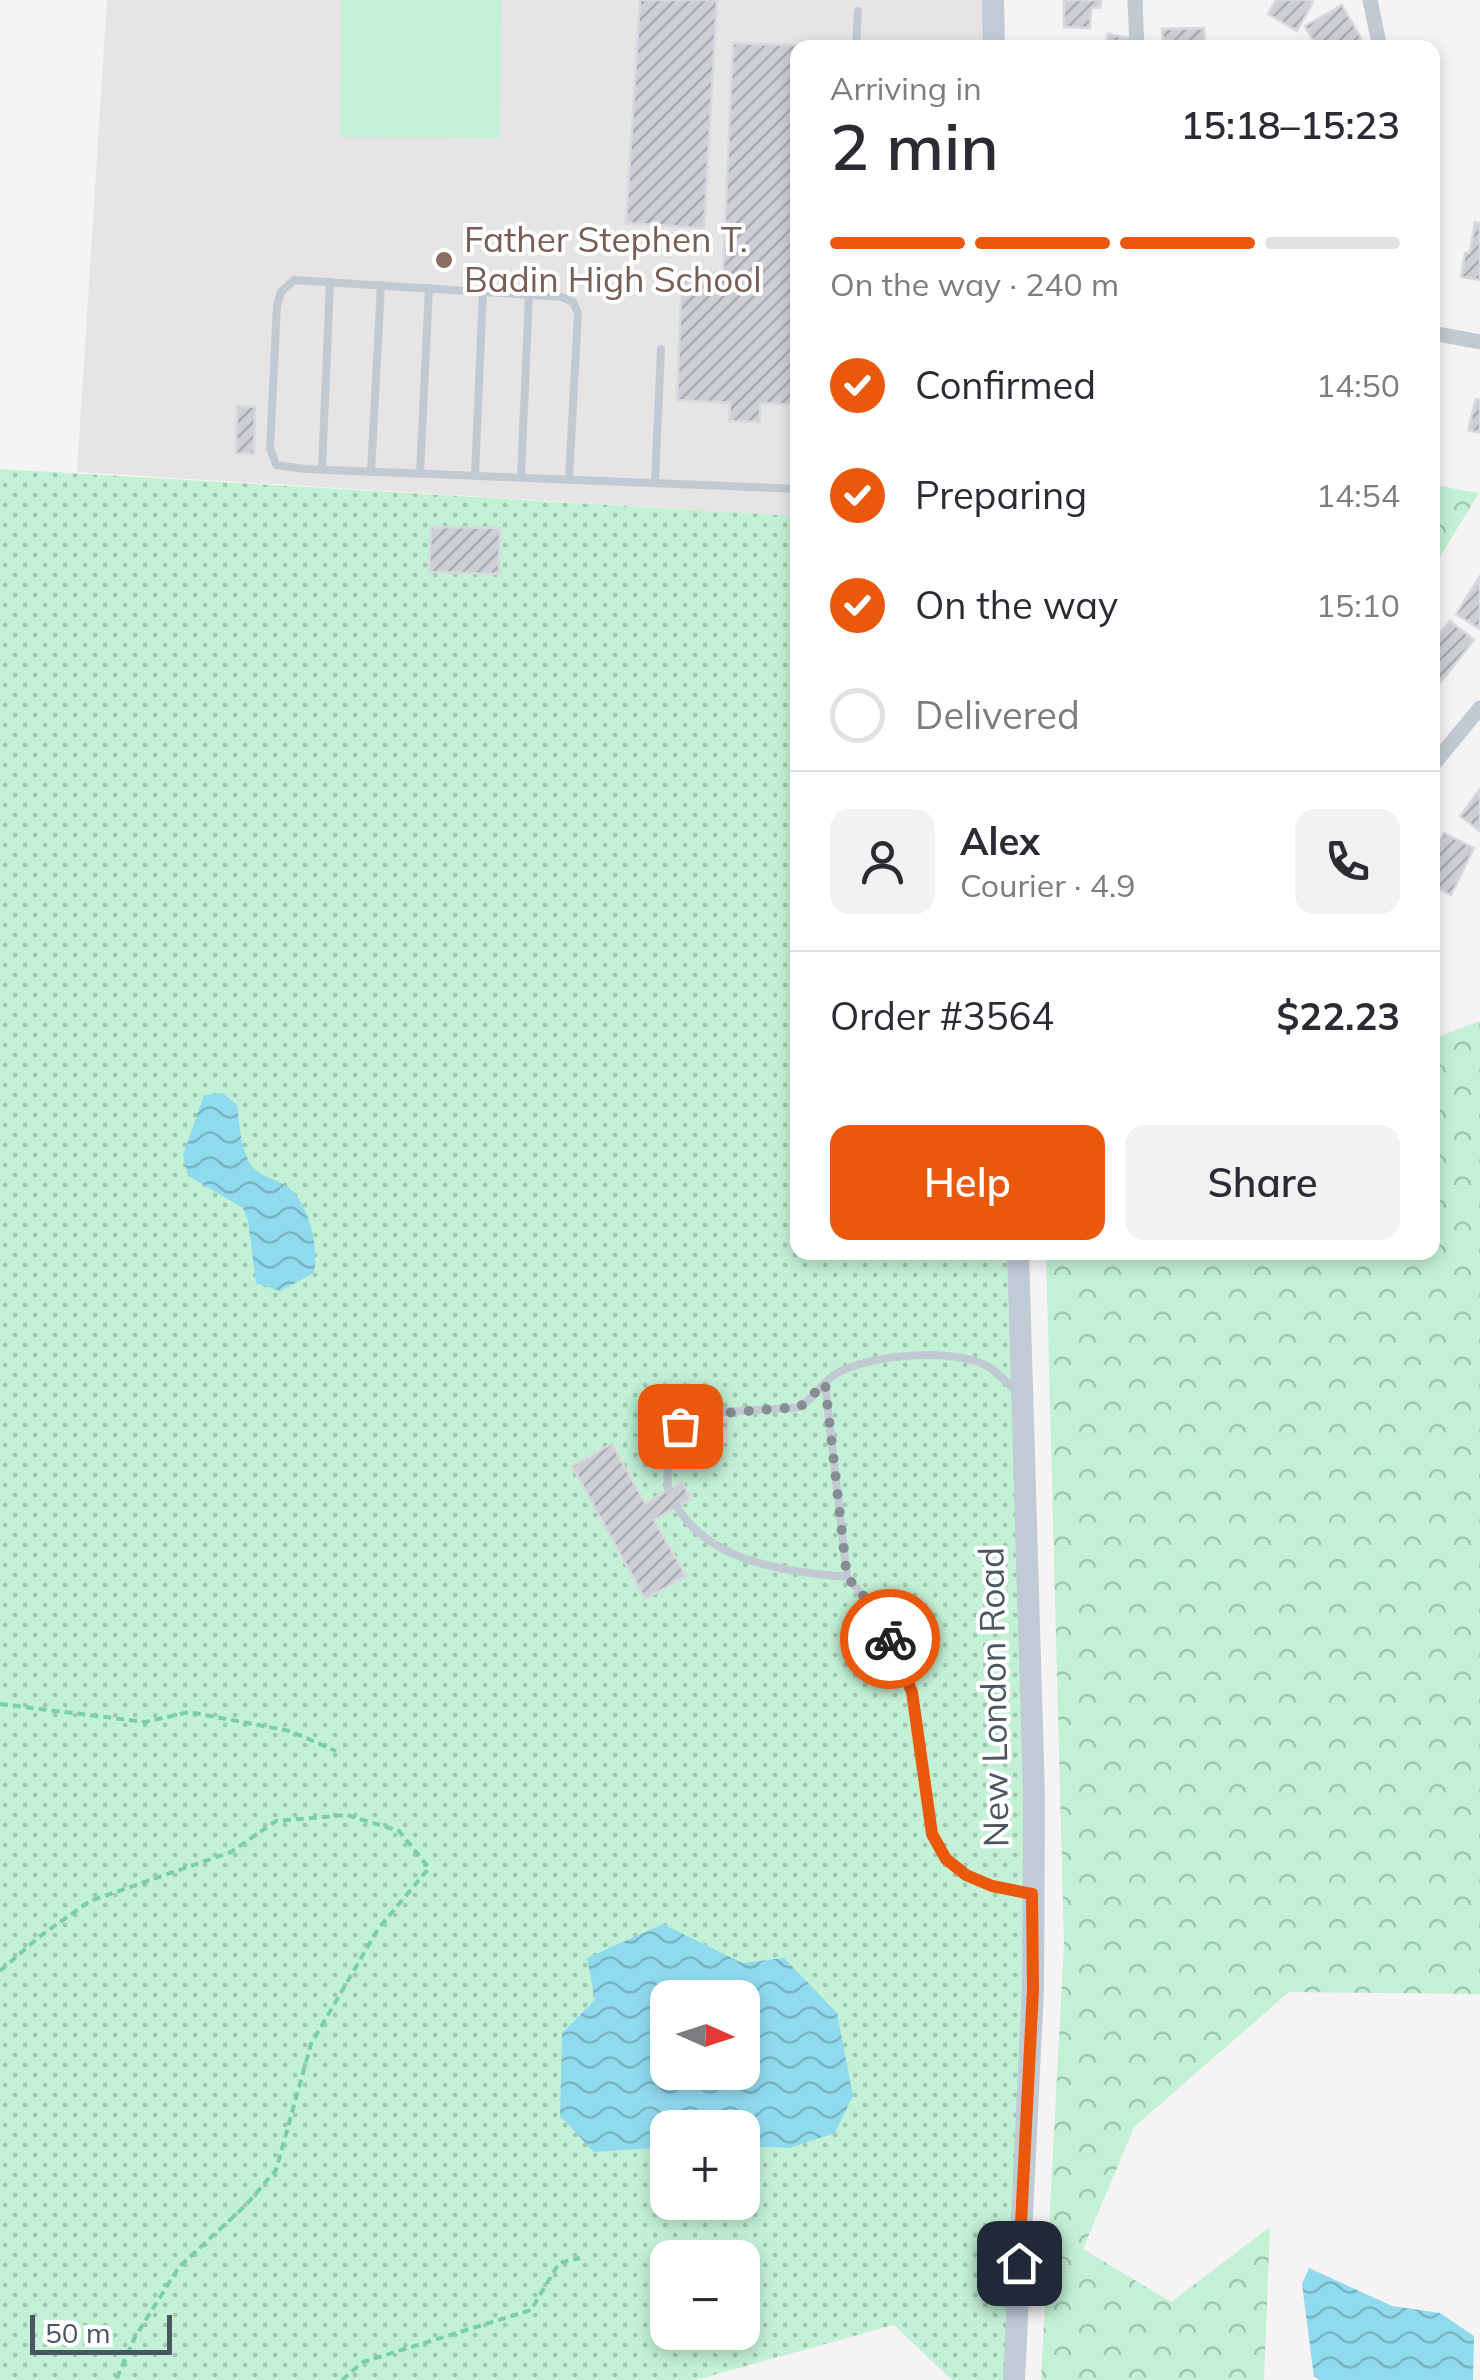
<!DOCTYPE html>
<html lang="en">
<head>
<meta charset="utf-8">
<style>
	body { margin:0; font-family:Mulish,sans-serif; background:#f2f2f3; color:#2b2b33; height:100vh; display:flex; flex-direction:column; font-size:38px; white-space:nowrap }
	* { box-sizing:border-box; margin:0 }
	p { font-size:32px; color:#7c7c81 }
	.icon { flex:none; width:55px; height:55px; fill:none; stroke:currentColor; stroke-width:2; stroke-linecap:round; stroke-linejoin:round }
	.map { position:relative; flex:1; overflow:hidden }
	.drawer { position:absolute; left:790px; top:40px; width:650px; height:1220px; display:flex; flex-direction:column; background:#fff; border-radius:20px; box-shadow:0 5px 15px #0003 }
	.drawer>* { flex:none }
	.needle { width:65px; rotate:93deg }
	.buttons { position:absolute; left:650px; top:1980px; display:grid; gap:20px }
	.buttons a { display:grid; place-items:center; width:110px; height:110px; border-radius:20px; background:#fff; box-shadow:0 5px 15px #0003; font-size:50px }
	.scale { position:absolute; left:30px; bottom:25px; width:142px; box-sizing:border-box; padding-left:10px; border:5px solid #4a5661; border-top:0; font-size:28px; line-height:35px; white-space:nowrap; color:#4a5661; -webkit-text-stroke:8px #fff; paint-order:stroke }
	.pin { position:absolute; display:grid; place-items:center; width:85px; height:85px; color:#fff; margin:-42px; border-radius:20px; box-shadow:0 5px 15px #0006 }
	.courier { position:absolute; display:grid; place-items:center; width:100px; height:100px; margin:-50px; border:8px solid #ea580c; border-radius:50%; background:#fff; color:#222; box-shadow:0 2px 12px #0007 }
	.summary em { font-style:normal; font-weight:600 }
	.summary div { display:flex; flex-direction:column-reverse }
	.summary { display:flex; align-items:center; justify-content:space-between; height:170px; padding:0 40px }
	h1 { font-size:65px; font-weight:600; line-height:75px }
	.bar { display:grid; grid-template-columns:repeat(4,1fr); gap:15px 10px; align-content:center; height:120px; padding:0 40px }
	.bar i { height:12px; border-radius:8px; background:#e1e1e2 }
	.bar .selected { background:#ea580c }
	.bar p { grid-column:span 4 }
	.line { display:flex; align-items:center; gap:25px; padding:0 40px; border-top:2px solid #e1e1e2 }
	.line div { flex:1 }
	.round { display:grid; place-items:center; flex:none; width:105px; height:105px; border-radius:20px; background:#f2f2f3 }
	ol { padding:0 40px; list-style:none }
	li { display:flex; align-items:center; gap:30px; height:110px }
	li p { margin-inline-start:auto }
	li .icon { padding:10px; border-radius:50%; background:#ea580c; color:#fff; stroke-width:4 }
	li:last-child { color:#7c7c81 }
	li i { width:55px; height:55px; border:5px solid #e1e1e2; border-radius:50% }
	.cta { display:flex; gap:20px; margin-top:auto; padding:20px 40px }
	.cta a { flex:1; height:115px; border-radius:20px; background:#ea580c; color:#fff; font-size:40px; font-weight:600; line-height:115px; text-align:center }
	.cta a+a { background:#f2f2f3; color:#2b2b33 }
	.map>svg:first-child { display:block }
	.education { fill:#e6e4e5 }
	.grass { fill:url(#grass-dots); fill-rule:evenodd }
	.forest { fill:url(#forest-crowns) }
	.pitch { fill:#c3f1d5 }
	.water { fill:url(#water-waves); fill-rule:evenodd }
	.building { fill:url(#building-hatch); stroke:#d7d9de; stroke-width:2.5 }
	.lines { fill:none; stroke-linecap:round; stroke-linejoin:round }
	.path { stroke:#7ad0a6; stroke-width:4; stroke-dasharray:8 5; stroke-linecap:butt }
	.lane { stroke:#c1cad2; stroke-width:8 }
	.street { stroke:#c1cad2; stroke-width:15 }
	.secondary { stroke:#c1cbd6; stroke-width:22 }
	.done { stroke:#868d94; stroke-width:10; stroke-dasharray:0 18 }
	.route { stroke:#ea580c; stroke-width:12 }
	.education-dot { fill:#8d6e63; stroke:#fff; stroke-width:4 }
	.labels { text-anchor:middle; stroke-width:8; stroke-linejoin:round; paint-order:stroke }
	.education-label { font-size:35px; fill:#785e54; stroke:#fff; text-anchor:start }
	.street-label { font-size:35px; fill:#4a5661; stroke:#fff }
</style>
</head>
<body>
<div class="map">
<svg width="1480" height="2380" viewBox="0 0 1480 2380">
	<defs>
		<pattern id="grass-dots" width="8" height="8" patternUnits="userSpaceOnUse" patternTransform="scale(2.5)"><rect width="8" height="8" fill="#c3f1d5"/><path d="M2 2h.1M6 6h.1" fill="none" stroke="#a0c6b0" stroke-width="1.8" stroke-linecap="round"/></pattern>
		<pattern id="forest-crowns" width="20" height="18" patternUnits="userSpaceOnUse" patternTransform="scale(2.5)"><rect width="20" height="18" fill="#c3f1d5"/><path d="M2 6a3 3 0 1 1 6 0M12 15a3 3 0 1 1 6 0" fill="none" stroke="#a0c6b0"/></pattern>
		<pattern id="water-waves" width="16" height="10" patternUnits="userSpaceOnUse" patternTransform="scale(2.5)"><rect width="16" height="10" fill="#90daee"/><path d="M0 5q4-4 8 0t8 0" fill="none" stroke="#78b4c4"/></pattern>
		<pattern id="building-hatch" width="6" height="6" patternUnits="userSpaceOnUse" patternTransform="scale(2.5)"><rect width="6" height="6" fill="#cdcfd5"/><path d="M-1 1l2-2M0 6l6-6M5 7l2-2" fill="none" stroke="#a8abb0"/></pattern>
	</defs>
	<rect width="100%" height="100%" fill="#f5f3f3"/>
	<polygon class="education" points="107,0 993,0 994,47 798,48 797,516 77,472"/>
	<path class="grass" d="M 0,469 L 797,516 L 798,1252 L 1018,1253 L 1034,1797 L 1014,2380 L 952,2380 L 894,2325 L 695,2380 L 0,2380 ZM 668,1998 L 742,1998 L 742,2072 L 668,2072 ZM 668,2128 L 742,2128 L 742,2202 L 668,2202 ZM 668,2258 L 742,2258 L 742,2332 L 668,2332 Z"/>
	<g class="forest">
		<polygon points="1433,485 1479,493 1433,568 1432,485"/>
		<polygon points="1480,1021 1480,1994 1289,1992 1134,2127 1083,2249 1171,2302 1270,2227 1264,2380 1041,2380 1064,1943 1046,1253 1432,1252 1433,1035 1435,1038"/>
	</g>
	<polygon class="pitch" points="341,0 501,0 500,138 340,137"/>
	<g class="water">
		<path d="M 223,1093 L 237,1105 C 240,1125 240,1149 252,1166 C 259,1176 276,1179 286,1186 C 309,1201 319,1247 314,1273 L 280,1291 L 256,1283 L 248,1221 L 243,1208 L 188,1176 L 183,1155 L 204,1095 Z"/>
		<path d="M 663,1924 L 742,1963 L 784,1958 L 837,2013 L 853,2096 L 835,2133 L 789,2148 L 743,2146 L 742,2128 L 668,2128 L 667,2147 L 594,2152 L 560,2116 L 562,2033 L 595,2000 L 587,1958 ZM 668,1998 L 742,1998 L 742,2072 L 668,2072 Z"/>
		<polygon points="1309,2268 1392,2306 1440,2313 1474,2336 1473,2380 1320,2380 1314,2377 1302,2284"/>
	</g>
	<g class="building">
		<polygon points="640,0 717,0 704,228 626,223"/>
		<polygon points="1064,0 1101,0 1100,8 1091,8 1090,28 1064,27"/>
		<polygon points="1276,0 1310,0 1313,2 1297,31 1268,14"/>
		<polygon points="1342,5 1366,47 1317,48 1305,26"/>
		<polygon points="1204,28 1205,48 1164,48 1162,29"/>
		<polygon points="1108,34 1134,39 1135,48 1096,48 1105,47"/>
		<polygon points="733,43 812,46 798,48 798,405 760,403 760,422 729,421 730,403 677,400 682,271 723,273"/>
		<polygon points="1475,222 1480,223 1480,280 1461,277 1465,253 1470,253"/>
		<polygon points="1476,399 1480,400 1480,433 1468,430"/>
		<polygon points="237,406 255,407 254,454 236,453"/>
		<polygon points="431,527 500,528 499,574 429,572"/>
		<polygon points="1480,576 1480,629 1456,614"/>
		<polygon points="1450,621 1474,640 1440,683 1432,677 1432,643"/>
		<polygon points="1480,789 1480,831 1460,816"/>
		<polygon points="1444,833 1474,848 1451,895 1432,885 1436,862 1432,856"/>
		<polygon points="612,1444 645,1503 682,1482 691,1499 654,1520 686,1576 645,1599 572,1466"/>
	</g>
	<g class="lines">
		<g class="path">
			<polyline points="0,1704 145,1722 189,1712 290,1731 336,1751"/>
			<polyline points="0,1971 39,1937 90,1901 231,1852 276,1821 347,1815 399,1831 429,1868 378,1929 311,2044 276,2170 246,2205 179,2267 135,2337 116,2380"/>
			<polyline points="342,2380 363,2362 531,2310 559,2263 580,2258"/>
		</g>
		<g class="lane">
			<polyline points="856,48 858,11"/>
			<polyline points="322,470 330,282"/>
			<polyline points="371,472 381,285"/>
			<polyline points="420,473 429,288"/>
			<polyline points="475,475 483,291"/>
			<polyline points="521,476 529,295"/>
			<polyline points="569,478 578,313 573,302 562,297 294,280 281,292 277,305 270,448 276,465 305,469 798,489"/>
			<polyline points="655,482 661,349"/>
			<polyline points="825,1383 847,1577"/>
			<path d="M 668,1490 C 663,1405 703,1414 770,1409 C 779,1408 793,1410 800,1406 C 813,1400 822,1383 834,1375 C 867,1354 956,1347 989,1367 C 1000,1374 1009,1385 1018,1393"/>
			<path d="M 677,1507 C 711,1563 788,1572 847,1577 L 880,1615 L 913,1692 L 931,1835 L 946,1859 L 966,1875 L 992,1887 L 1030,1893"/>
		</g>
		<g class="street">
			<polyline points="1135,0 1137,48"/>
			<polyline points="1370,0 1380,48"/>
			<polyline points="1432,333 1480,342"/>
			<polyline points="1432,766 1480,708"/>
		</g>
		<g class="secondary">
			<polyline points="993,0 994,48"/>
			<polyline points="1014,2380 1033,1989 1034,1797 1018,1252"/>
		</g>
	</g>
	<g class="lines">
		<polyline class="done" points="680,1426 698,1415 800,1407 825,1383 847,1577 880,1615 890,1639"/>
		<polyline class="route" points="890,1639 912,1692 932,1834 946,1859 966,1875 992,1886 1032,1894 1033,1989 1019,2263"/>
	</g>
	<circle class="education-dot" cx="444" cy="260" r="10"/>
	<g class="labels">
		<g class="education-label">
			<text x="464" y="252">Father Stephen T.<tspan x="464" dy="40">Badin High School</tspan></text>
		</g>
		<g class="street-label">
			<text transform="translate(994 1697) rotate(-91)" y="12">New London Road</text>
		</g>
	</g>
</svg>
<div class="buttons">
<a><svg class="needle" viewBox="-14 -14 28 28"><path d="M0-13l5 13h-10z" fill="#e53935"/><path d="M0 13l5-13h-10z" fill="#7c7c81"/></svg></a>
<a>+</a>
<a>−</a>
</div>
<div class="scale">50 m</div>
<div class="pin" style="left:680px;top:1426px;background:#ea580c"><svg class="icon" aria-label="bag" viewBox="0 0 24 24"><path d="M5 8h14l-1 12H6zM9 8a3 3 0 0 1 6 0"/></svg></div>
<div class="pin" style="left:1019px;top:2263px;background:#1f2937"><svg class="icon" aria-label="home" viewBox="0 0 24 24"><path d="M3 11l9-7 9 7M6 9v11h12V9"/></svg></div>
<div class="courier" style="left:890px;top:1639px"><svg class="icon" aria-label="bike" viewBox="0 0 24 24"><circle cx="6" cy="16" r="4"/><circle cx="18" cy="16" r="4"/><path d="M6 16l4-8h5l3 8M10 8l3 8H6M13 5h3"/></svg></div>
<section class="drawer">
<div class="summary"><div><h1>2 min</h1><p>Arriving in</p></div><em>15:18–15:23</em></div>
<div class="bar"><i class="selected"></i><i class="selected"></i><i class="selected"></i><i></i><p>On the way · 240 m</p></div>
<ol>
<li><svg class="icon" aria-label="check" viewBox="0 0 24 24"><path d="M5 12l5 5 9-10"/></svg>Confirmed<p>14:50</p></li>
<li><svg class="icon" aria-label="check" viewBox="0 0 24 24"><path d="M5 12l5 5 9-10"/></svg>Preparing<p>14:54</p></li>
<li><svg class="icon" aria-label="check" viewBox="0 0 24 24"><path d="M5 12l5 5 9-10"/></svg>On the way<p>15:10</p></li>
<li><i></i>Delivered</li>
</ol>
<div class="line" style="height:180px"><a class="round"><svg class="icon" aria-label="person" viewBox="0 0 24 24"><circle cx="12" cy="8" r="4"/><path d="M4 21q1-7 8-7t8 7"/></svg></a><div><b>Alex</b><p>Courier · 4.9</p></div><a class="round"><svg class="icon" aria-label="phone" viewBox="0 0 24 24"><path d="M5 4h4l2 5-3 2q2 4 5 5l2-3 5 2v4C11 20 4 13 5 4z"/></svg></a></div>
<div class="line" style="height:130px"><div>Order #3564</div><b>$22.23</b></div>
<div class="cta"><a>Help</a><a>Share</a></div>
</section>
</div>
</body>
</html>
